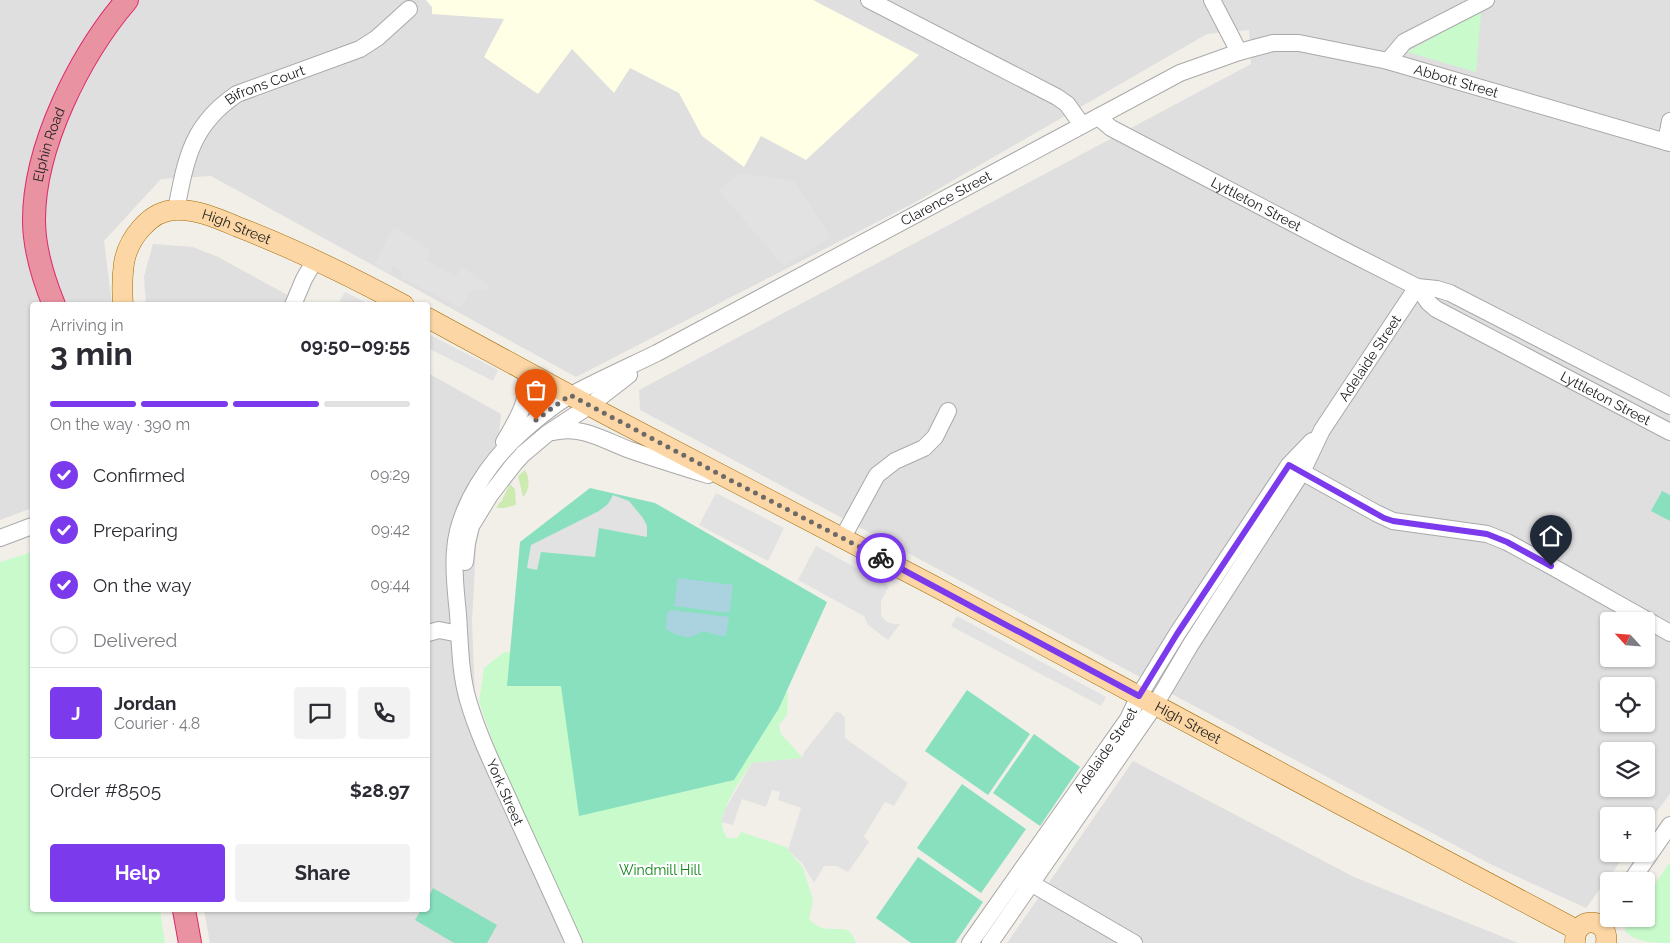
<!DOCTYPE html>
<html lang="en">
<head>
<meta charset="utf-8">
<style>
	body { margin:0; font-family:Raleway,sans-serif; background:#f2f2f3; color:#2b2b33; height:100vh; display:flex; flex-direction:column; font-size:19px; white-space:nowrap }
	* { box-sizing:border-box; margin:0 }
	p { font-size:16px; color:#7c7c81 }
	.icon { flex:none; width:28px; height:28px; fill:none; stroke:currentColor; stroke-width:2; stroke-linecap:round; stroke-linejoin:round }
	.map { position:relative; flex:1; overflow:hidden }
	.panel { position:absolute; left:30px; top:302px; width:400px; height:610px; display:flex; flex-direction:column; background:#fff; border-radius:5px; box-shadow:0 1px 4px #0004 }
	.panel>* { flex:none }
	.needle { width:32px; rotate:296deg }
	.controls { position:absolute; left:1600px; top:612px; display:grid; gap:10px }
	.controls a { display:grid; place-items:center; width:55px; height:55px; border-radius:5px; background:#fff; box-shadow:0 1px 4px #0004; font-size:25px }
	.pin { position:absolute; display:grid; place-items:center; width:42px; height:42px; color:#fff; margin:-51px -21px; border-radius:50% 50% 50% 0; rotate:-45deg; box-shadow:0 0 5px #0007 }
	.pin .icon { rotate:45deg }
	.courier { position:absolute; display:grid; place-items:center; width:50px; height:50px; margin:-25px; border:4px solid #7c3aed; border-radius:50%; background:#fff; color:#222; box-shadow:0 1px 6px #0007 }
	.head em { font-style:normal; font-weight:700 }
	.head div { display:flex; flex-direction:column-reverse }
	.head { display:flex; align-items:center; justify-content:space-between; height:85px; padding:0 20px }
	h1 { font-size:32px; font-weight:700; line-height:38px }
	.bar { display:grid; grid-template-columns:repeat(4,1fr); gap:8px 5px; align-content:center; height:60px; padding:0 20px }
	.bar i { height:6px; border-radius:4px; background:#e1e1e2 }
	.bar .active { background:#7c3aed }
	.bar p { grid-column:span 4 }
	.line { display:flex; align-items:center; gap:12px; padding:0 20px; border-top:1px solid #e1e1e2 }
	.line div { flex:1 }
	.round { display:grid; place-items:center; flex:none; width:52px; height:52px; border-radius:5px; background:#f2f2f3 }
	ol { padding:0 20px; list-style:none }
	li { display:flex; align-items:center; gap:15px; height:55px }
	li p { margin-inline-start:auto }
	li .icon { padding:5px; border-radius:50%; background:#7c3aed; color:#fff; stroke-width:4 }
	li:last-child { color:#7c7c81 }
	li i { width:28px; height:28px; border:2px solid #e1e1e2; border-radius:50% }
	.cta { display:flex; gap:10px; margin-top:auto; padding:10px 20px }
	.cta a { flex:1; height:58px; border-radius:5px; background:#7c3aed; color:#fff; font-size:20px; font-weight:700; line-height:58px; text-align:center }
	.cta a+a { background:#f2f2f3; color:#2b2b33 }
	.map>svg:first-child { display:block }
	.residential { fill:#e0dfdf; fill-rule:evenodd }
	.education { fill:#ffffe5 }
	.grass { fill:#cdebb0 }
	.park { fill:#c8facc }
	.pitch { fill:#88e0be }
	.parking { fill:#e2e2e2 }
	.water { fill:#aad3df }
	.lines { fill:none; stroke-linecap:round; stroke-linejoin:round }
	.minor-casing { stroke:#a9a9a9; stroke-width:18 }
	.major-casing { stroke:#a06b00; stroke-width:21 }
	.highway-casing { stroke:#dc2a67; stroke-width:24 }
	.minor { stroke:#fff; stroke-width:16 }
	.major { stroke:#fcd6a4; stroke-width:20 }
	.highway { stroke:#e892a2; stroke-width:22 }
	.done { stroke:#6b6a68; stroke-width:5; stroke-dasharray:0 9 }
	.route { stroke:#7c3aed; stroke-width:6 }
	.labels { text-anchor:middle; stroke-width:4.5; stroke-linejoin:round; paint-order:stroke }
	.street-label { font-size:14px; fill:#222; stroke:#fff }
	.park-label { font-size:14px; fill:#0c8416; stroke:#fff }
</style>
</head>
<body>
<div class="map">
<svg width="1670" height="943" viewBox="0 0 1670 943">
	<rect width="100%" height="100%" fill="#f2efe9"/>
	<g class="residential">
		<path d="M 0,0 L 1670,0 L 1670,794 L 1646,826 L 1646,816 L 1609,816 L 1609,854 L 1626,854 L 1586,908 L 1492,865 L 640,410 L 639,390 L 1251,64 L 1249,30 L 1207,34 L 914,203 L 576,377 L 211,176 L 161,179 L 104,241 L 112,305 L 32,305 L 32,508 L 0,520 ZM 1609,621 L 1646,621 L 1646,659 L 1609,659 ZM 1609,686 L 1646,686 L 1646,724 L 1609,724 ZM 1609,751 L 1646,751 L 1646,789 L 1609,789 Z"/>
		<polygon points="153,244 193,247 218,257 306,305 146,305 144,276"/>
		<polygon points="428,373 501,414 498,444 476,547 472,621 475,697 495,748 584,943 210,943 204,910 428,910"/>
		<polygon points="1133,761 1354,877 1518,943 1007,943"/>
	</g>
	<polygon class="education" points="426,0 813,0 919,55 806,160 761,136 744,167 702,136 679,93 630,68 614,93 572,49 538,94 484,57 504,19 432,14 432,7"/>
	<g class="grass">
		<path d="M 525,470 C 530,478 530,490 523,497 L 518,476 Z"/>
		<polygon points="510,484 515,489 516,505 504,508 496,508 500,502 501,502"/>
	</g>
	<g class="park">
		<polygon points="1481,11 1476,72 1407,52"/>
		<polygon points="32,552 32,910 160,910 165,943 0,943 0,562"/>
		<path d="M 504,652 L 521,653 L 776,687 L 788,693 L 787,715 L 779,725 L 781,734 L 803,758 L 752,763 C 742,777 722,806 722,823 C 722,829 724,833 727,838 L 737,838 L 741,832 L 786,847 L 803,868 L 813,900 L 809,919 C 813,923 817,927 823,928 C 839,932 849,922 856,943 L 584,943 L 510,785 L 495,748 L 479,702 L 484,668 Z"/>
		<path d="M 1670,862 L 1670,943 C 1655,943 1636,943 1625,931 L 1626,926 L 1631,919 L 1646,919 L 1646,897 Z"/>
	</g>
	<g class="pitch">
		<polygon points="590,488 655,503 827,602 779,708 734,780 579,816 561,686 507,686 520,542"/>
		<polygon points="1662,491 1670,495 1670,521 1651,511"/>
		<polygon points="967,690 1030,734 988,795 925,751"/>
		<polygon points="1034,734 1080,767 1040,826 993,793"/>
		<polygon points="962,784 1026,829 981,893 917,848"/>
		<polygon points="918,857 983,902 955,943 911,943 876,918"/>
		<polygon points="433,888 497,925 487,943 454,943 415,920 421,910 428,910 428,898"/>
	</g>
	<g class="parking">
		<polygon points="740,173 794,181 831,237 784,266 718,190"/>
		<polygon points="394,226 431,250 426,260 456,276 462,267 488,285 487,291 471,290 461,308 400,277 402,271 393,266 390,274 374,266"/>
		<polygon points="345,292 371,305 345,305 339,302"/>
		<polygon points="428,334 498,370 493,381 428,348"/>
		<polygon points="716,493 784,528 768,561 699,525"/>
		<polygon points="613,495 629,501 643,518 647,526 647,537 599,528 595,557 541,552 537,570 527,568 531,545 599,511 608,504"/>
		<polygon points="816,546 889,586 881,601 881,614 883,618 887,622 893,624 900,624 888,640 868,625 864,616 798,580"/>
		<polygon points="957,616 1106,697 1101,706 951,626"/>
		<polygon points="836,712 841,713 845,718 845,738 908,783 894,806 885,802 864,836 869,842 848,872 837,866 824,866 814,883 802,863 788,850 801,808 778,800 780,792 772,790 766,807 742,799 733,825 721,822 725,809 752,763 802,758 805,751"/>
	</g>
	<g class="water">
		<polygon points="678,578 733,585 729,613 674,606"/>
		<path d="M 671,610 L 729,617 L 726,635 L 721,636 L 702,631 C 699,633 694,637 690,637 C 684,638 671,633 666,629 L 667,613 Z"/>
	</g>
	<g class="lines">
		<defs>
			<g id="minor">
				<polyline points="869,0 1057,97 1067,104 1082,125"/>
				<polyline points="1212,0 1239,52"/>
				<polyline points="1388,61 1404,42 1486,0"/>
				<path id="s1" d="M 1098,117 L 1111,128 L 1342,249 L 1417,287 L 1437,289 L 1450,293 L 1670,406"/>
				<polyline points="1666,142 1670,121"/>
				<path id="s2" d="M 176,210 C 186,159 191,125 237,94 L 360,49 L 377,38 L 409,9"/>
				<path id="s3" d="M 1417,287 L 1429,303 L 1436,309 L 1670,432"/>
				<polyline points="293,305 304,279 315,260"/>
				<path d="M 553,432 C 582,425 603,440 630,450 C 656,459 682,467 708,475"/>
				<path d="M 504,442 C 517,420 532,397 525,371"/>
				<polyline points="1293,467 1376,513 1393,521 1487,534 1507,542 1551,566 1670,633"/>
				<polyline points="843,537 877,475 895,461 924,448 935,437 948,411"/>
				<polyline points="0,538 32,526"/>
				<polyline points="465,562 467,543 471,526 490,495 514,464 523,454 548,433 589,406 629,375"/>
				<polyline points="428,633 439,630 459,634"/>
				<polyline points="1022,878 1134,943"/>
				<polyline points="1631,881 1670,825"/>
				<path id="s4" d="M 574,943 C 554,898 533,853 513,809 C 497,773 479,738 468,700 C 460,673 460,643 458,614 C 456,593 453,571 455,550 C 458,506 491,459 523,431 C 538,418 554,404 571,395 C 599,380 628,367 657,353 L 1180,73 L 1239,52 L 1273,43 L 1299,43 L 1388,61 L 1670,143"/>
				<path id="s5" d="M 970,943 L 1128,719 L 1139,696 L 1177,634 L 1289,465 L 1312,441"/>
				<path id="s6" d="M 990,943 L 1155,705 L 1191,644 L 1302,472 L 1322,430 L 1417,287"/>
			</g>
			<g id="major">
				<path id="s7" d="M 123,305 C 122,291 122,277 124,263 C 128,239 150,210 176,210 C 197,209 219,219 238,227 C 295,249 350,276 404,305"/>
				<path id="s8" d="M 428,318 L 603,413 L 936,587 L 1343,806 L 1577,930"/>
				<path d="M 1575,941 C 1575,915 1610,917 1606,943"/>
			</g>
			<g id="highway">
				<path id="s9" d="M 54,305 C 43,278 34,250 34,220 C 34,146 80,55 127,0"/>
				<polyline points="184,910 190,943"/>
			</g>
		</defs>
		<use href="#minor" class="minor-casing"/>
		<use href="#major" class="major-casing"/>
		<use href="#highway" class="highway-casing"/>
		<use href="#minor" class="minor"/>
		<use href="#major" class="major"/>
		<use href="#highway" class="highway"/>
	</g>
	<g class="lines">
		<polyline class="done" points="536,420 570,395 734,482 881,558"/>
		<polyline class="route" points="881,558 1139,696 1177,634 1289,465 1384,518 1393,521 1487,534 1507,542 1551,566"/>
	</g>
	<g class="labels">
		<g class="street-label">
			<text dy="5" stroke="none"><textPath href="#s4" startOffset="1591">Abbott Street</textPath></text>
			<text dy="5" stroke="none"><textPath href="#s2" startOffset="165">Bifrons Court</textPath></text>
			<text dy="5" stroke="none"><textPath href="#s9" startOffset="165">Elphin Road</textPath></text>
			<text dy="5" stroke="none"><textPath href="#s4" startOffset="1040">Clarence Street</textPath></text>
			<text dy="5" stroke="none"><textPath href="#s1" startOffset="181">Lyttleton Street</textPath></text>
			<text dy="5" stroke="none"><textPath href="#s7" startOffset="185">High Street</textPath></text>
			<text dy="5" stroke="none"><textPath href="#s6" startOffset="698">Adelaide Street</textPath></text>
			<text dy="5" stroke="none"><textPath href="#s3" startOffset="221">Lyttleton Street</textPath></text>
			<text dy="5" stroke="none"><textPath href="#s8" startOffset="861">High Street</textPath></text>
			<text dy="5" stroke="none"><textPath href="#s5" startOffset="236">Adelaide Street</textPath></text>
			<text transform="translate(505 792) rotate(66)" y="5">York Street</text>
		</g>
		<g class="park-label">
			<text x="660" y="875">Windmill Hill</text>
		</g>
	</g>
</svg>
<div class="controls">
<a><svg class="needle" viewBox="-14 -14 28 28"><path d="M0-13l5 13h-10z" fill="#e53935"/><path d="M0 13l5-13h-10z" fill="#7c7c81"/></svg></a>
<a><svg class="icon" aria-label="locate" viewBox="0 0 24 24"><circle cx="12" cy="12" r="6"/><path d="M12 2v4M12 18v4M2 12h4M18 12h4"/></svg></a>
<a><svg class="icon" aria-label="layers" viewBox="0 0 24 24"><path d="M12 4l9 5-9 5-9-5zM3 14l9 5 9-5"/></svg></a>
<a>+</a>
<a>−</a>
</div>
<div class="pin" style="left:536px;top:420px;background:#ea580c"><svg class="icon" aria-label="bag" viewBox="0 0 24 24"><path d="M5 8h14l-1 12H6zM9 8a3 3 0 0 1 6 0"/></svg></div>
<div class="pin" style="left:1551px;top:566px;background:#1f2937"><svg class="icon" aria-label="home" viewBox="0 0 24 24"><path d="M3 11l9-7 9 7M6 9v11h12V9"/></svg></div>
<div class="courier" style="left:881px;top:558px"><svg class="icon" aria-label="bike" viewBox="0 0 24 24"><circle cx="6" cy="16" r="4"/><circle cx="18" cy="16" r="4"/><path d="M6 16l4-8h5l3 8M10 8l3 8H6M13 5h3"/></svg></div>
<section class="panel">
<div class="head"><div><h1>3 min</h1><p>Arriving in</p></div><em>09:50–09:55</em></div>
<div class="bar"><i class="active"></i><i class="active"></i><i class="active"></i><i></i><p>On the way · 390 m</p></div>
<ol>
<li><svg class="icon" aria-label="check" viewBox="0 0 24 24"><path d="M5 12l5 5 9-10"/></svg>Confirmed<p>09:29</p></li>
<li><svg class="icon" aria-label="check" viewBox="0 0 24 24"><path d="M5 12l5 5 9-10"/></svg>Preparing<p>09:42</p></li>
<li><svg class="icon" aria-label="check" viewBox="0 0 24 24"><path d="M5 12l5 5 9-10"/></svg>On the way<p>09:44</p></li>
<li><i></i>Delivered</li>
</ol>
<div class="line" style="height:90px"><b class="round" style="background:#7c3aed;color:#fff">J</b><div><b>Jordan</b><p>Courier · 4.8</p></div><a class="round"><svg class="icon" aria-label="chat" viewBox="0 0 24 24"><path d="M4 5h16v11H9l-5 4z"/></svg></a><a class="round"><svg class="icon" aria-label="phone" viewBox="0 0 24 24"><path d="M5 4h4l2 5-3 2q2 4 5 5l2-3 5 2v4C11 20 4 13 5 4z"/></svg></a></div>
<div class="line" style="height:65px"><div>Order #8505</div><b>$28.97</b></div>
<div class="cta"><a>Help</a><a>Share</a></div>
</section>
</div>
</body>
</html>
